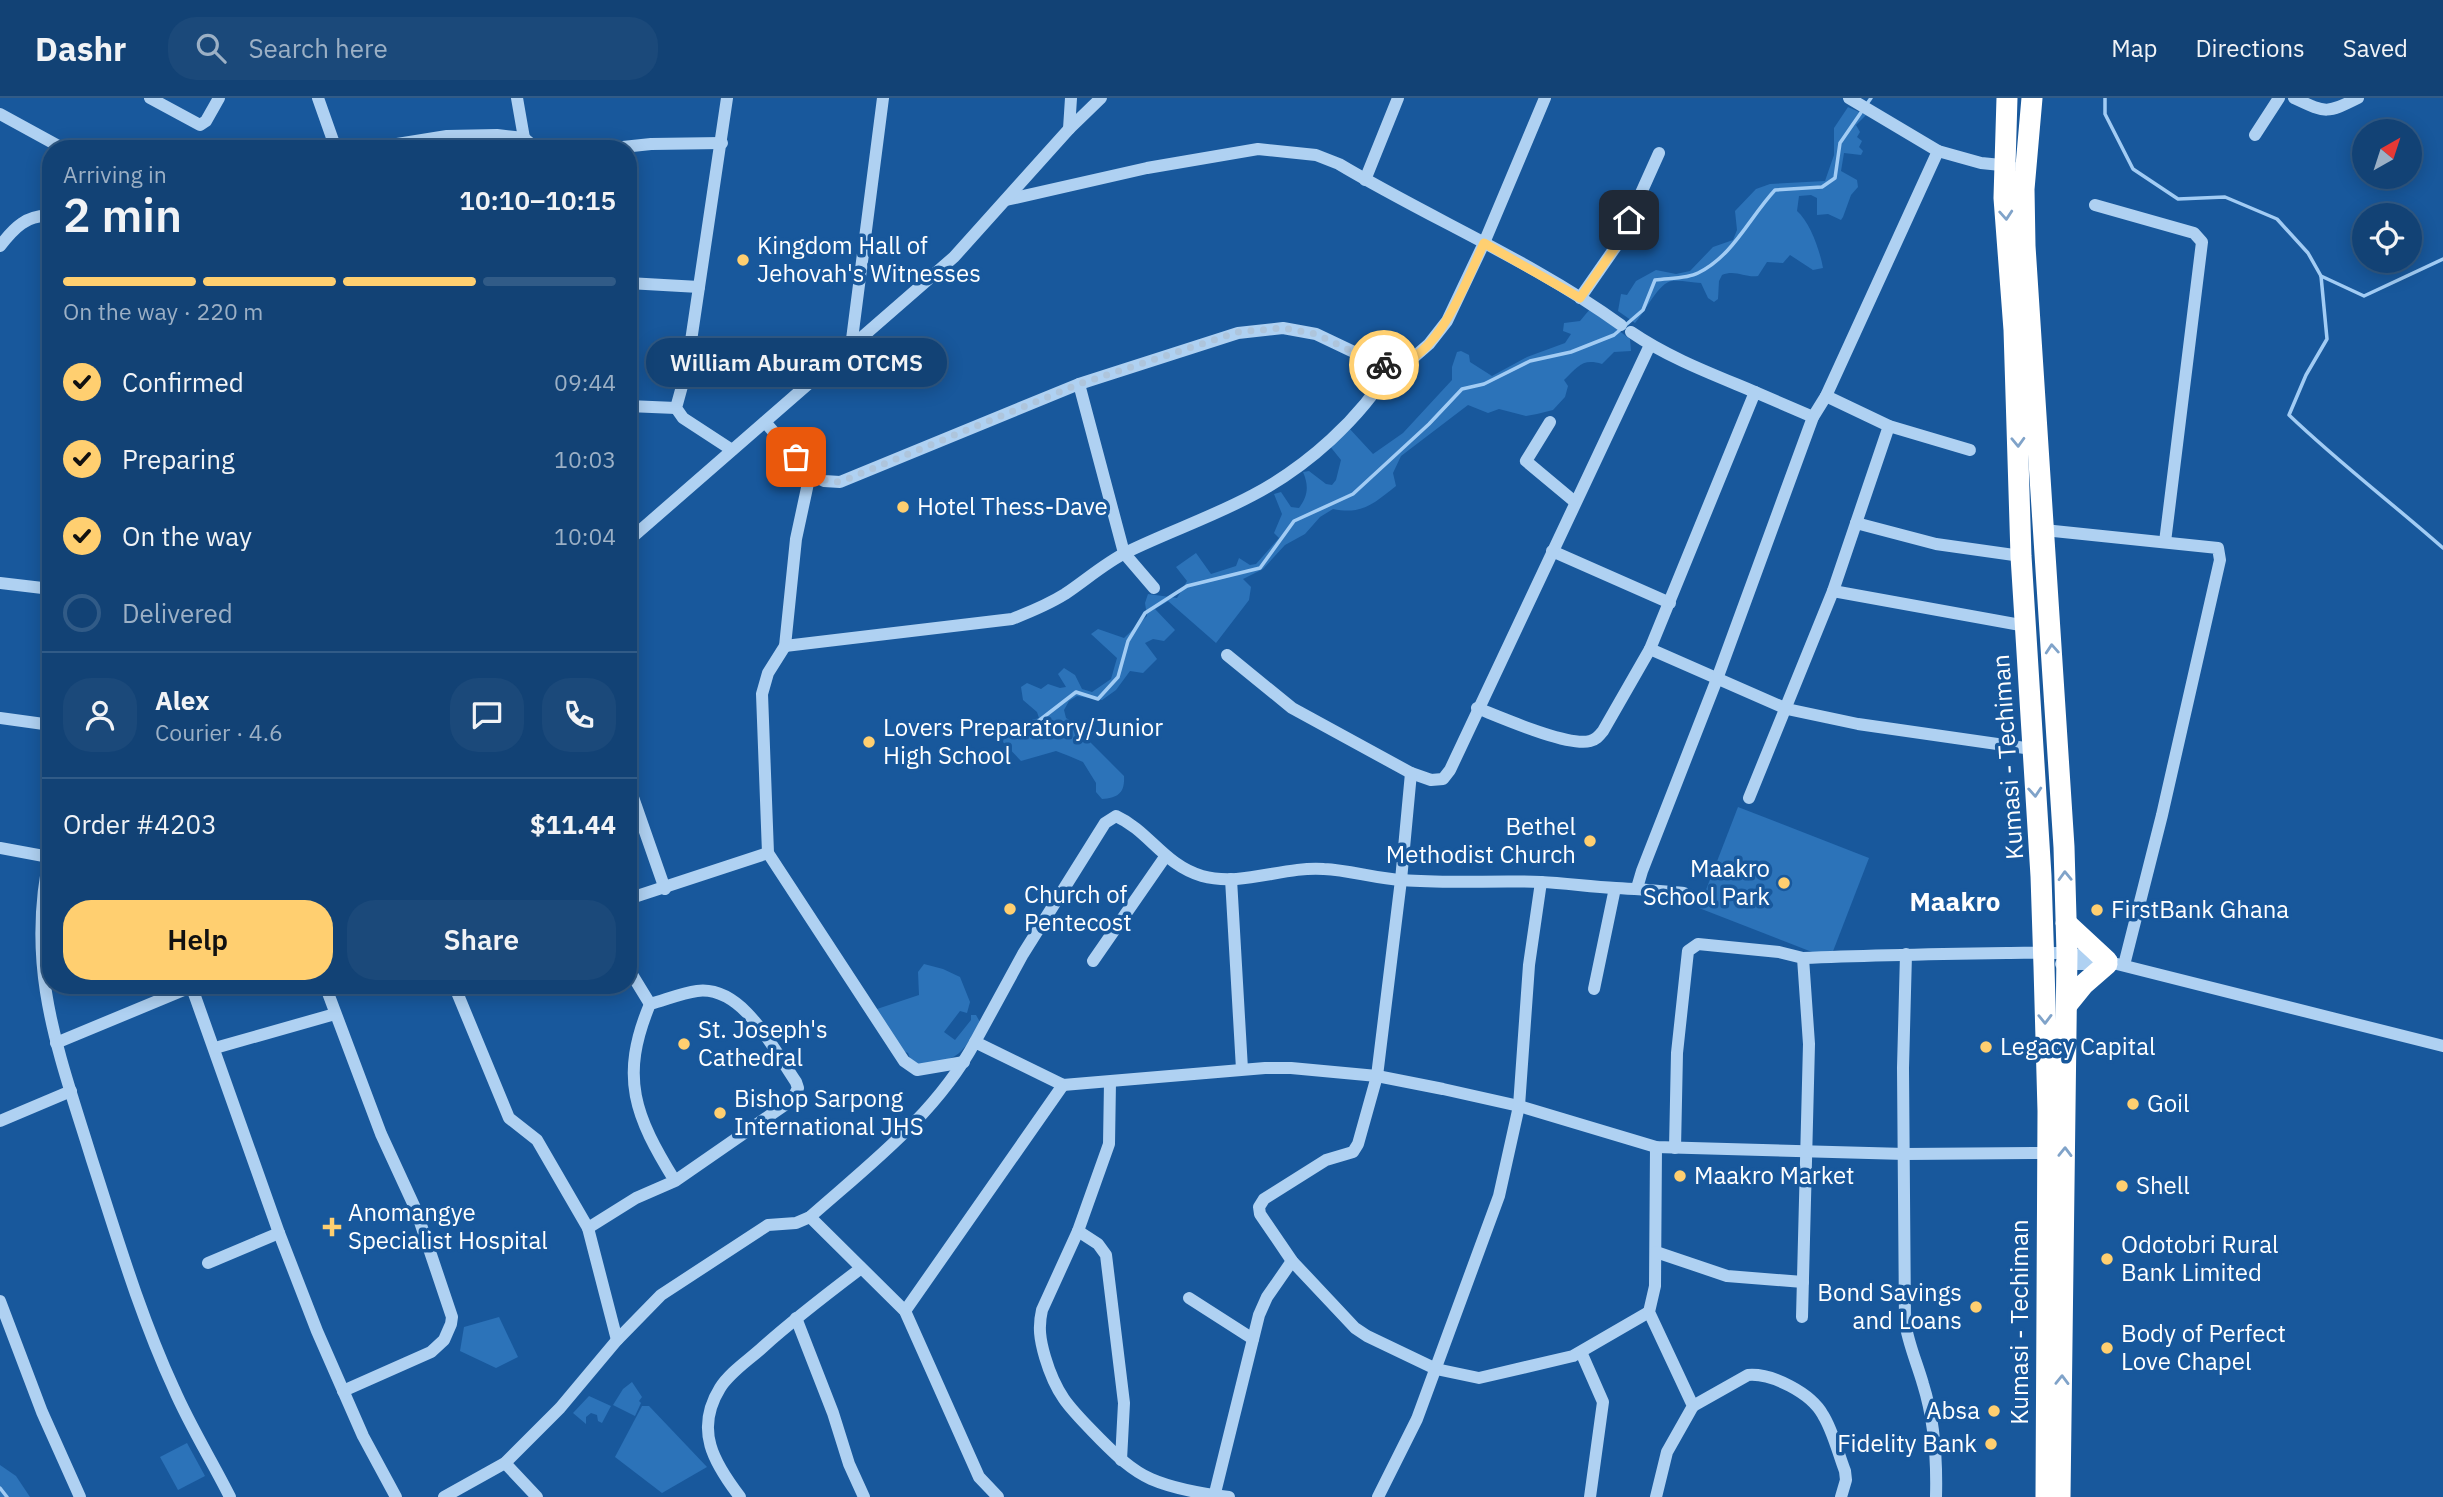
<!DOCTYPE html>
<html lang="en">
<head>
<meta charset="utf-8">
<style>
	body { margin:0; font-family:"IBM Plex Sans",sans-serif; background:#1b497a; color:#f1f3f6; height:100vh; display:flex; flex-direction:column; font-size:26px; white-space:nowrap }
	* { box-sizing:border-box; margin:0 }
	p { font-size:23px; color:#9cb0c5 }
	.icon { flex:none; width:38px; height:38px; fill:none; stroke:currentColor; stroke-width:2; stroke-linecap:round; stroke-linejoin:round }
	.map { position:relative; flex:1; overflow:hidden }
	.sheet { position:absolute; left:42px; top:42px; width:595px; height:854px; display:flex; flex-direction:column; background:#124275; border-radius:28px; box-shadow:0 4px 18px #0003,0 0 0 2px #315b87 }
	.sheet>* { flex:none }
	.needle { width:46px; rotate:39deg }
	.buttons { position:absolute; left:2352px; top:21px; display:grid; gap:14px }
	.buttons a { display:grid; place-items:center; width:70px; height:70px; border-radius:50%; background:#124275; box-shadow:0 4px 18px #0003,0 0 0 2px #315b87; font-size:35px }
	.pin { position:absolute; display:grid; place-items:center; width:60px; height:60px; color:#fff; margin:-30px; border-radius:14px; box-shadow:0 4px 10px #0006 }
	.courier { position:absolute; display:grid; place-items:center; width:70px; height:70px; margin:-35px; border:5px solid #ffcf70; border-radius:50%; background:#fff; color:#222; box-shadow:0 2px 9px #0007 }
	.bubble { position:absolute; height:49px; border-radius:24px; background:#124275; box-shadow:0 4px 18px #0003,0 0 0 2px #315b87; font-size:23px; font-weight:600; line-height:49px; text-align:center }
	.headline em { font-style:normal; font-weight:600 }
	.headline div { display:flex; flex-direction:column-reverse }
	.headline { display:flex; align-items:center; justify-content:space-between; height:119px; padding:0 21px }
	h1 { font-size:46px; font-weight:600; line-height:52px }
	.bar { display:grid; grid-template-columns:repeat(4,1fr); gap:10px 7px; align-content:center; height:84px; padding:0 21px }
	.bar i { height:9px; border-radius:5px; background:#315b87 }
	.bar .on { background:#ffcf70 }
	.bar p { grid-column:span 4 }
	.line { display:flex; align-items:center; gap:18px; padding:0 21px; border-top:2px solid #315b87 }
	.line div { flex:1 }
	.round { display:grid; place-items:center; flex:none; width:74px; height:74px; border-radius:28px; background:#1b497a }
	ol { padding:0 21px; list-style:none }
	li { display:flex; align-items:center; gap:21px; height:77px }
	li p { margin-inline-start:auto }
	li .icon { padding:7px; border-radius:50%; background:#ffcf70; color:#111; stroke-width:4 }
	li:last-child { color:#9cb0c5 }
	li i { width:38px; height:38px; border:4px solid #315b87; border-radius:50% }
	.cta { display:flex; gap:14px; margin-top:auto; padding:14px 21px }
	.cta a { flex:1; height:80px; border-radius:28px; background:#ffcf70; color:#111; font-size:28px; font-weight:600; line-height:80px; text-align:center }
	.cta a+a { background:#1b497a; color:#f1f3f6 }
	header { display:flex; align-items:center; gap:42px; box-sizing:border-box; height:98px; padding:0 35px; background:#124275; border-bottom:2px solid #315b87 }
	header strong { font-size:33px }
	nav { display:flex; gap:38px; margin-inline-start:auto; font-size:24px }
	.search { width:490px; height:63px; background:#1b497a; display:flex; align-items:center; gap:18px; box-sizing:border-box; padding:0 24px; border-radius:28px; color:#9cb0c5; font-size:26px }
	.map>svg:first-child { display:block }
	.grass { fill:#2c73b9 }
	.lines { fill:none; stroke-linecap:round; stroke-linejoin:round }
	.stream { stroke:#a2ccf4; stroke-width:3.5 }
	.minor { stroke:#afd1f2; stroke-width:12 }
	.highway { stroke:#fff; stroke-width:21 }
	.oneway { stroke:#80a3c9 }
	.done { stroke:#aec5dc; stroke-width:7; stroke-dasharray:0 12.6 }
	.route { stroke:#ffcf70; stroke-width:9 }
	.poi-dot { fill:#ffcf70; stroke:#18589c; stroke-width:2.5 }
	.labels { text-anchor:middle; stroke-width:7; stroke-linejoin:round; paint-order:stroke }
	.poi-label { font-size:24px; fill:#fff; stroke:#18589c; text-anchor:start }
	.street-label { font-size:24px; fill:#fff; stroke:#18589c }
	.neighbourhood-label { font-size:26px; font-weight:bold; fill:#fff; stroke:#18589c }
</style>
</head>
<body>
<header>
<strong>Dashr</strong>
<div class="search"><svg class="icon" aria-label="search" viewBox="0 0 24 24"><circle cx="10" cy="10" r="6"/><path d="M15 15l6 6"/></svg>Search here</div>
<nav><a>Map</a><a>Directions</a><a>Saved</a></nav>
</header>
<div class="map">
<svg width="2443" height="1399" viewBox="0 0 2443 1399">
	<rect width="100%" height="100%" fill="#18589c"/>
	<g class="grass">
		<path d="M 1848,9 L 1866,17 L 1856,27 L 1860,34 L 1857,39 L 1862,43 L 1859,49 L 1863,53 L 1861,57 L 1844,55 L 1841,73 L 1857,82 L 1858,89 L 1851,97 L 1843,119 L 1841,122 L 1828,116 L 1817,117 L 1817,100 L 1811,97 L 1799,98 L 1797,113 C 1810,124 1820,153 1823,170 L 1813,172 L 1790,157 L 1783,165 L 1767,164 L 1758,178 C 1745,180 1735,171 1722,177 L 1719,183 L 1718,201 L 1714,204 L 1708,200 L 1701,185 C 1692,185 1681,182 1672,183 C 1659,184 1645,214 1635,225 L 1618,213 L 1621,196 L 1627,197 L 1636,183 L 1656,172 L 1676,176 L 1690,173 L 1713,149 L 1733,142 L 1737,132 L 1735,113 L 1756,91 L 1770,86 L 1825,83 L 1834,57 L 1834,30 Z"/>
		<path d="M 1590,211 L 1630,241 L 1631,253 L 1614,254 L 1602,266 C 1582,260 1578,269 1564,282 L 1568,288 L 1565,299 L 1553,312 L 1537,316 L 1526,318 L 1499,311 L 1488,315 L 1468,307 L 1401,358 L 1393,375 L 1396,388 C 1374,405 1363,417 1333,411 L 1320,419 L 1305,436 L 1285,447 L 1263,471 L 1243,481 L 1251,489 L 1249,502 L 1216,545 L 1168,503 L 1155,511 L 1175,532 L 1164,543 L 1153,541 L 1145,545 L 1157,561 L 1143,575 L 1130,573 L 1116,592 L 1102,602 L 1077,598 L 1069,603 L 1064,612 L 1066,620 L 1078,627 L 1089,643 L 1124,678 C 1125,695 1118,700 1102,701 L 1096,694 L 1096,685 L 1083,664 L 1069,658 L 1056,653 L 1021,663 L 1003,644 L 1006,629 L 1039,620 L 1037,614 L 1023,602 L 1021,589 L 1027,585 L 1041,591 L 1048,586 L 1060,590 L 1066,589 L 1058,576 L 1064,570 L 1075,577 L 1082,591 L 1092,594 L 1111,581 L 1117,560 L 1091,536 L 1098,531 L 1124,540 L 1147,518 L 1145,505 L 1148,496 L 1177,500 L 1187,483 L 1176,469 L 1196,455 L 1211,476 L 1236,468 L 1239,460 L 1250,467 L 1256,466 L 1279,440 L 1274,435 L 1282,416 L 1274,396 L 1281,394 L 1291,409 L 1299,410 C 1308,398 1309,388 1303,374 L 1309,373 L 1326,386 L 1332,387 L 1336,382 L 1341,362 L 1329,347 L 1348,329 L 1373,356 L 1403,335 L 1452,282 L 1452,269 L 1457,254 L 1461,253 L 1469,257 L 1470,264 L 1492,278 L 1527,259 L 1565,245 L 1571,236 L 1563,233 L 1564,225 L 1580,223 Z"/>
		<polygon points="1738,709 1869,760 1830,861 1699,810"/>
		<path d="M 924,866 L 943,871 L 960,879 L 970,904 L 967,915 L 960,913 L 944,934 L 955,942 L 971,922 L 971,917 L 976,917 L 980,924 C 960,960 959,961 918,967 L 911,963 L 908,955 L 897,950 L 874,912 L 919,897 L 918,874 Z"/>
		<polygon points="499,1219 518,1259 496,1270 460,1253 464,1229"/>
		<polygon points="632,1284 642,1299 639,1303 641,1305 635,1318 613,1307 623,1291"/>
		<polygon points="589,1298 611,1308 602,1325 598,1323 597,1317 591,1315 586,1319 586,1326 573,1315"/>
		<polygon points="642,1308 649,1308 707,1369 662,1395 615,1359"/>
		<polygon points="187,1345 205,1378 178,1392 160,1359"/>
		<polygon points="0,1367 16,1378 30,1399 0,1399"/>
	</g>
	<g class="lines">
		<g class="stream">
			<path d="M 2105,0 L 2105,16 L 2133,71 L 2178,101 L 2225,99 L 2277,121 L 2308,155 L 2321,178 L 2327,241 L 2306,277 L 2289,317 C 2338,364 2392,405 2443,450"/>
			<polyline points="2321,178 2364,198 2443,161"/>
			<path d="M 1019,638 L 1076,594 L 1098,601 L 1118,579 L 1128,543 L 1145,515 L 1187,488 L 1260,470 L 1294,423 L 1353,396 L 1429,326 L 1462,291 L 1484,286 L 1530,263 L 1571,254 L 1614,237 L 1643,212 L 1655,182 C 1668,180 1687,181 1698,175 C 1733,158 1749,120 1775,92 L 1822,89 L 1835,80 L 1840,45 L 1871,0"/>
			<polyline points="0,1390 7,1399"/>
		</g>
		<g class="minor">
			<polyline points="150,0 200,27 206,23 219,0"/>
			<polyline points="318,0 336,51"/>
			<polyline points="517,0 524,40"/>
			<polyline points="727,0 687,270 676,310 683,320 732,352"/>
			<polyline points="1849,0 1938,53 1981,65 2011,68"/>
			<path d="M 2294,0 C 2326,15 2326,16 2358,0"/>
			<polyline points="0,16 64,51"/>
			<polyline points="1069,31 1071,0"/>
			<polyline points="2255,37 2279,0"/>
			<polyline points="366,51 447,38 497,37 524,40 537,51"/>
			<polyline points="604,51 651,46 722,45"/>
			<polyline points="1365,82 1398,0"/>
			<path d="M 1006,102 L 1147,70 L 1258,51 L 1316,57 L 1339,66 C 1431,121 1534,164 1621,227"/>
			<polyline points="2095,107 2194,135 2202,144 2165,444"/>
			<path d="M 0,148 C 14,130 27,116 51,118"/>
			<polyline points="628,185 699,189"/>
			<polyline points="1580,200 1619,144 1659,55"/>
			<path d="M 1631,234 C 1669,260 1712,276 1755,294"/>
			<polyline points="851,249 883,0"/>
			<polyline points="1079,286 1124,455 1154,490"/>
			<polyline points="1826,298 1889,328 1970,352"/>
			<polyline points="628,308 676,310"/>
			<polyline points="1813,319 1755,294 1650,551 1787,611 1858,626 2032,651"/>
			<polyline points="765,324 810,376 824,383 840,384 1079,286 1238,235 1283,230 1316,236 1379,266 1392,268 1413,260 1429,246 1447,223 1484,145 1545,0"/>
			<polyline points="1550,324 1526,363 1575,404"/>
			<polyline points="810,376 796,441 785,548 768,575 762,596 768,755 904,963 917,972 964,964"/>
			<polyline points="1856,425 1936,446 2021,458"/>
			<polyline points="2044,432 2218,450 2220,462 2162,717 2124,867"/>
			<polyline points="628,443 954,159 1069,31 1101,0"/>
			<polyline points="1552,453 1670,505"/>
			<polyline points="0,485 51,491"/>
			<polyline points="1833,493 2026,528"/>
			<path d="M 785,548 L 1012,521 C 1030,514 1049,506 1065,496 C 1086,482 1105,465 1127,454 C 1168,434 1212,419 1253,397 C 1308,368 1360,321 1392,268"/>
			<polyline points="1227,557 1292,610 1411,675 1431,682 1443,681 1450,672 1650,247"/>
			<path d="M 1477,610 C 1500,619 1568,649 1590,643 C 1596,642 1599,638 1603,633 L 1650,551"/>
			<polyline points="0,620 51,627"/>
			<polyline points="1411,675 1401,782 1377,978 1358,1046 1353,1054 1326,1062 1264,1101 1259,1109 1260,1116 1292,1163 1355,1230 1367,1238 1436,1271 1479,1280 1573,1258 1649,1214"/>
			<polyline points="628,685 665,791"/>
			<polyline points="1749,700 1833,493 1889,328"/>
			<polyline points="0,750 49,759"/>
			<path d="M 51,752 C 24,868 58,952 92,1062 C 117,1139 140,1217 174,1291 C 190,1328 212,1363 230,1399"/>
			<polyline points="1231,781 1242,971"/>
			<polyline points="1637,790 1642,773 1717,581 1813,319 1826,298 1938,53"/>
			<polyline points="628,801 768,755"/>
			<path d="M 1906,856 L 1903,970 L 1905,1224 C 1908,1245 1917,1265 1923,1286 C 1934,1321 1937,1362 1936,1399"/>
			<path d="M 1803,860 C 1871,857 1939,856 2007,855 C 2043,855 2079,852 2113,865 L 2443,948"/>
			<polyline points="1093,863 1165,759"/>
			<polyline points="2061,866 2106,866"/>
			<polyline points="628,870 650,906"/>
			<polyline points="191,887 279,1135 317,1233 363,1338 396,1399"/>
			<polyline points="325,887 381,1036 416,1112 452,1219 451,1226 444,1242 431,1254 343,1293"/>
			<polyline points="454,887 509,1020 537,1042 588,1130"/>
			<polyline points="1594,891 1615,790"/>
			<polyline points="327,893 346,887"/>
			<path d="M 975,944 L 1023,856 L 1105,725 L 1116,718 C 1149,733 1164,767 1202,778 C 1242,789 1283,768 1324,771 C 1350,772 1376,781 1403,782 C 1449,786 1495,782 1541,784 C 1566,785 1591,789 1616,790 C 1639,791 1661,793 1684,795"/>
			<polyline points="56,945 191,889"/>
			<polyline points="215,950 335,916"/>
			<path d="M 1110,984 L 1109,1046 L 1078,1133 L 1042,1212 C 1038,1229 1040,1242 1045,1259 C 1057,1300 1072,1312 1101,1342 C 1116,1357 1131,1372 1151,1381 C 1174,1391 1204,1396 1229,1399"/>
			<polyline points="0,1023 71,993"/>
			<polyline points="1656,1049 1655,1188 1649,1214 1693,1308 1667,1354 1656,1399"/>
			<polyline points="1675,1050 1677,955 1688,853 1698,846 1779,854 1803,860 1809,946 1802,1219"/>
			<polyline points="810,1119 905,1213 979,1379 998,1399"/>
			<polyline points="1078,1133 1098,1146 1106,1157 1124,1305 1121,1362"/>
			<polyline points="1656,1154 1727,1178 1803,1184"/>
			<polyline points="208,1165 279,1135"/>
			<polyline points="1189,1200 1253,1241"/>
			<polyline points="0,1203 42,1314 80,1399"/>
			<polyline points="905,1213 1063,987"/>
			<polyline points="796,1220 833,1315 849,1366 864,1399"/>
			<path d="M 617,1242 L 588,1130 L 636,1100 L 675,1083 L 792,1002 L 798,990 L 796,984 C 774,952 743,887 697,893 C 682,895 665,902 650,906 C 619,980 635,1018 675,1083"/>
			<polyline points="1581,1254 1603,1304 1590,1399"/>
			<path d="M 1693,1308 L 1748,1277 C 1772,1275 1811,1295 1823,1317 C 1833,1333 1838,1355 1845,1373 L 1846,1382 L 1841,1399"/>
			<polyline points="505,1365 537,1399"/>
			<path d="M 444,1399 L 505,1365 L 560,1310 L 617,1242 L 661,1197 L 768,1127 L 796,1125 L 810,1119 C 870,1066 936,1016 975,944 L 1063,987 L 1265,970 L 1291,970 L 1377,978 L 1443,991 L 1519,1008 L 1656,1049 L 1905,1056 L 2047,1055"/>
			<path d="M 740,1399 C 714,1365 694,1332 720,1290 C 730,1274 749,1262 763,1249 C 794,1221 827,1196 860,1171"/>
			<polyline points="1214,1399 1259,1217 1267,1199 1292,1163"/>
			<polyline points="1378,1399 1417,1321 1499,1098 1519,1008 1529,867 1541,784"/>
		</g>
		<g class="highway">
			<polyline points="2007,0 2004,100 2014,232 2021,458 2041,778 2044,869 2048,1013 2046,1399"/>
			<polyline points="2032,0 2024,91 2025,148 2064,749 2067,855 2060,1399"/>
			<polyline points="2066,825 2107,863"/>
			<polyline points="2067,907 2084,886 2107,866"/>
		</g>
	</g>
	<defs><path id="oneway-chevron" d="M-2-3.5L2.5 0L-2 3.5" fill="none" stroke-width="1.6" stroke-linecap="round" stroke-linejoin="round" transform="scale(1.75)"/></defs>
	<g class="oneway">
		<use href="#oneway-chevron" transform="translate(2006 117) rotate(86)"/>
		<use href="#oneway-chevron" transform="translate(2018 344) rotate(88)"/>
		<use href="#oneway-chevron" transform="translate(2052 551) rotate(-94)"/>
		<use href="#oneway-chevron" transform="translate(2035 694) rotate(86)"/>
		<use href="#oneway-chevron" transform="translate(2065 778) rotate(-92)"/>
		<use href="#oneway-chevron" transform="translate(2045 921) rotate(89)"/>
		<use href="#oneway-chevron" transform="translate(2065 1054) rotate(-89)"/>
		<use href="#oneway-chevron" transform="translate(2062 1282) rotate(-89)"/>
	</g>
	<g class="lines">
		<path class="done" d="M 796,359 C 811,376 816,383 840,384 L 1079,286 L 1238,234 L 1283,230 L 1316,236 L 1368,261 L 1384,267"/>
		<path class="route" d="M 1384,267 C 1435,273 1467,181 1484,145 L 1580,200 L 1619,144 L 1629,122"/>
	</g>
	<g class="poi-dot">
		<circle cx="743" cy="162" r="7"/>
		<circle cx="903" cy="409" r="7"/>
		<circle cx="869" cy="644" r="7"/>
		<circle cx="1590" cy="743" r="7"/>
		<circle cx="1784" cy="785" r="7"/>
		<circle cx="1010" cy="811" r="7"/>
		<circle cx="2097" cy="812" r="7"/>
		<circle cx="684" cy="946" r="7"/>
		<circle cx="1986" cy="949" r="7"/>
		<circle cx="2133" cy="1006" r="7"/>
		<circle cx="720" cy="1015" r="7"/>
		<circle cx="1680" cy="1078" r="7"/>
		<circle cx="2122" cy="1088" r="7"/>
		<path d="M328.5 1118.5h7v7h7v7h-7v7h-7v-7h-7v-7h7z"/>
		<circle cx="2107" cy="1161" r="7"/>
		<circle cx="1976" cy="1209" r="7"/>
		<circle cx="2107" cy="1250" r="7"/>
		<circle cx="1994" cy="1313" r="7"/>
		<circle cx="1991" cy="1346" r="7"/>
	</g>
	<g class="labels">
		<g class="poi-label">
			<text x="757" y="156">Kingdom Hall of<tspan x="757" dy="28">Jehovah's Witnesses</tspan></text>
			<text x="917" y="417">Hotel Thess-Dave</text>
			<text x="883" y="638">Lovers Preparatory/Junior<tspan x="883" dy="28">High School</tspan></text>
			<text x="1576" y="737" text-anchor="end">Bethel<tspan x="1576" dy="28">Methodist Church</tspan></text>
			<text x="1770" y="779" text-anchor="end">Maakro<tspan x="1770" dy="28">School Park</tspan></text>
			<text x="1024" y="805">Church of<tspan x="1024" dy="28">Pentecost</tspan></text>
			<text x="2111" y="820">FirstBank Ghana</text>
			<text x="698" y="940">St. Joseph's<tspan x="698" dy="28">Cathedral</tspan></text>
			<text x="2000" y="957">Legacy Capital</text>
			<text x="734" y="1009">Bishop Sarpong<tspan x="734" dy="28">International JHS</tspan></text>
			<text x="2147" y="1014">Goil</text>
			<text x="1694" y="1086">Maakro Market</text>
			<text x="2136" y="1096">Shell</text>
			<text x="348" y="1123">Anomangye<tspan x="348" dy="28">Specialist Hospital</tspan></text>
			<text x="2121" y="1155">Odotobri Rural<tspan x="2121" dy="28">Bank Limited</tspan></text>
			<text x="1962" y="1203" text-anchor="end">Bond Savings<tspan x="1962" dy="28">and Loans</tspan></text>
			<text x="2121" y="1244">Body of Perfect<tspan x="2121" dy="28">Love Chapel</tspan></text>
			<text x="1980" y="1321" text-anchor="end">Absa</text>
			<text x="1977" y="1354" text-anchor="end">Fidelity Bank</text>
		</g>
		<g class="street-label">
			<text transform="translate(2008 659) rotate(-94)" y="8">Kumasi - Techiman</text>
			<text transform="translate(2020 1224) rotate(-90)" y="8">Kumasi - Techiman</text>
		</g>
		<g class="neighbourhood-label">
			<text x="1955" y="813">Maakro</text>
		</g>
	</g>
</svg>
<div class="buttons">
<a><svg class="needle" viewBox="-14 -14 28 28"><path d="M0-13l5 13h-10z" fill="#e53935"/><path d="M0 13l5-13h-10z" fill="#9cb0c5"/></svg></a>
<a><svg class="icon" aria-label="locate" viewBox="0 0 24 24"><circle cx="12" cy="12" r="6"/><path d="M12 2v4M12 18v4M2 12h4M18 12h4"/></svg></a>
</div>
<div class="pin" style="left:796px;top:359px;background:#ea580c"><svg class="icon" aria-label="bag" viewBox="0 0 24 24"><path d="M5 8h14l-1 12H6zM9 8a3 3 0 0 1 6 0"/></svg></div>
<div class="pin" style="left:1629px;top:122px;background:#1f2937"><svg class="icon" aria-label="home" viewBox="0 0 24 24"><path d="M3 11l9-7 9 7M6 9v11h12V9"/></svg></div>
<div class="courier" style="left:1384px;top:267px"><svg class="icon" aria-label="bike" viewBox="0 0 24 24"><circle cx="6" cy="16" r="4"/><circle cx="18" cy="16" r="4"/><path d="M6 16l4-8h5l3 8M10 8l3 8H6M13 5h3"/></svg></div>
<div class="bubble" style="left:646px;top:240px;width:301px">William Aburam OTCMS</div>
<section class="sheet">
<div class="headline"><div><h1>2 min</h1><p>Arriving in</p></div><em>10:10–10:15</em></div>
<div class="bar"><i class="on"></i><i class="on"></i><i class="on"></i><i></i><p>On the way · 220 m</p></div>
<ol>
<li><svg class="icon" aria-label="check" viewBox="0 0 24 24"><path d="M5 12l5 5 9-10"/></svg>Confirmed<p>09:44</p></li>
<li><svg class="icon" aria-label="check" viewBox="0 0 24 24"><path d="M5 12l5 5 9-10"/></svg>Preparing<p>10:03</p></li>
<li><svg class="icon" aria-label="check" viewBox="0 0 24 24"><path d="M5 12l5 5 9-10"/></svg>On the way<p>10:04</p></li>
<li><i></i>Delivered</li>
</ol>
<div class="line" style="height:126px"><a class="round"><svg class="icon" aria-label="person" viewBox="0 0 24 24"><circle cx="12" cy="8" r="4"/><path d="M4 21q1-7 8-7t8 7"/></svg></a><div><b>Alex</b><p>Courier · 4.6</p></div><a class="round"><svg class="icon" aria-label="chat" viewBox="0 0 24 24"><path d="M4 5h16v11H9l-5 4z"/></svg></a><a class="round"><svg class="icon" aria-label="phone" viewBox="0 0 24 24"><path d="M5 4h4l2 5-3 2q2 4 5 5l2-3 5 2v4C11 20 4 13 5 4z"/></svg></a></div>
<div class="line" style="height:91px"><div>Order #4203</div><b>$11.44</b></div>
<div class="cta"><a>Help</a><a>Share</a></div>
</section>
</div>
</body>
</html>
